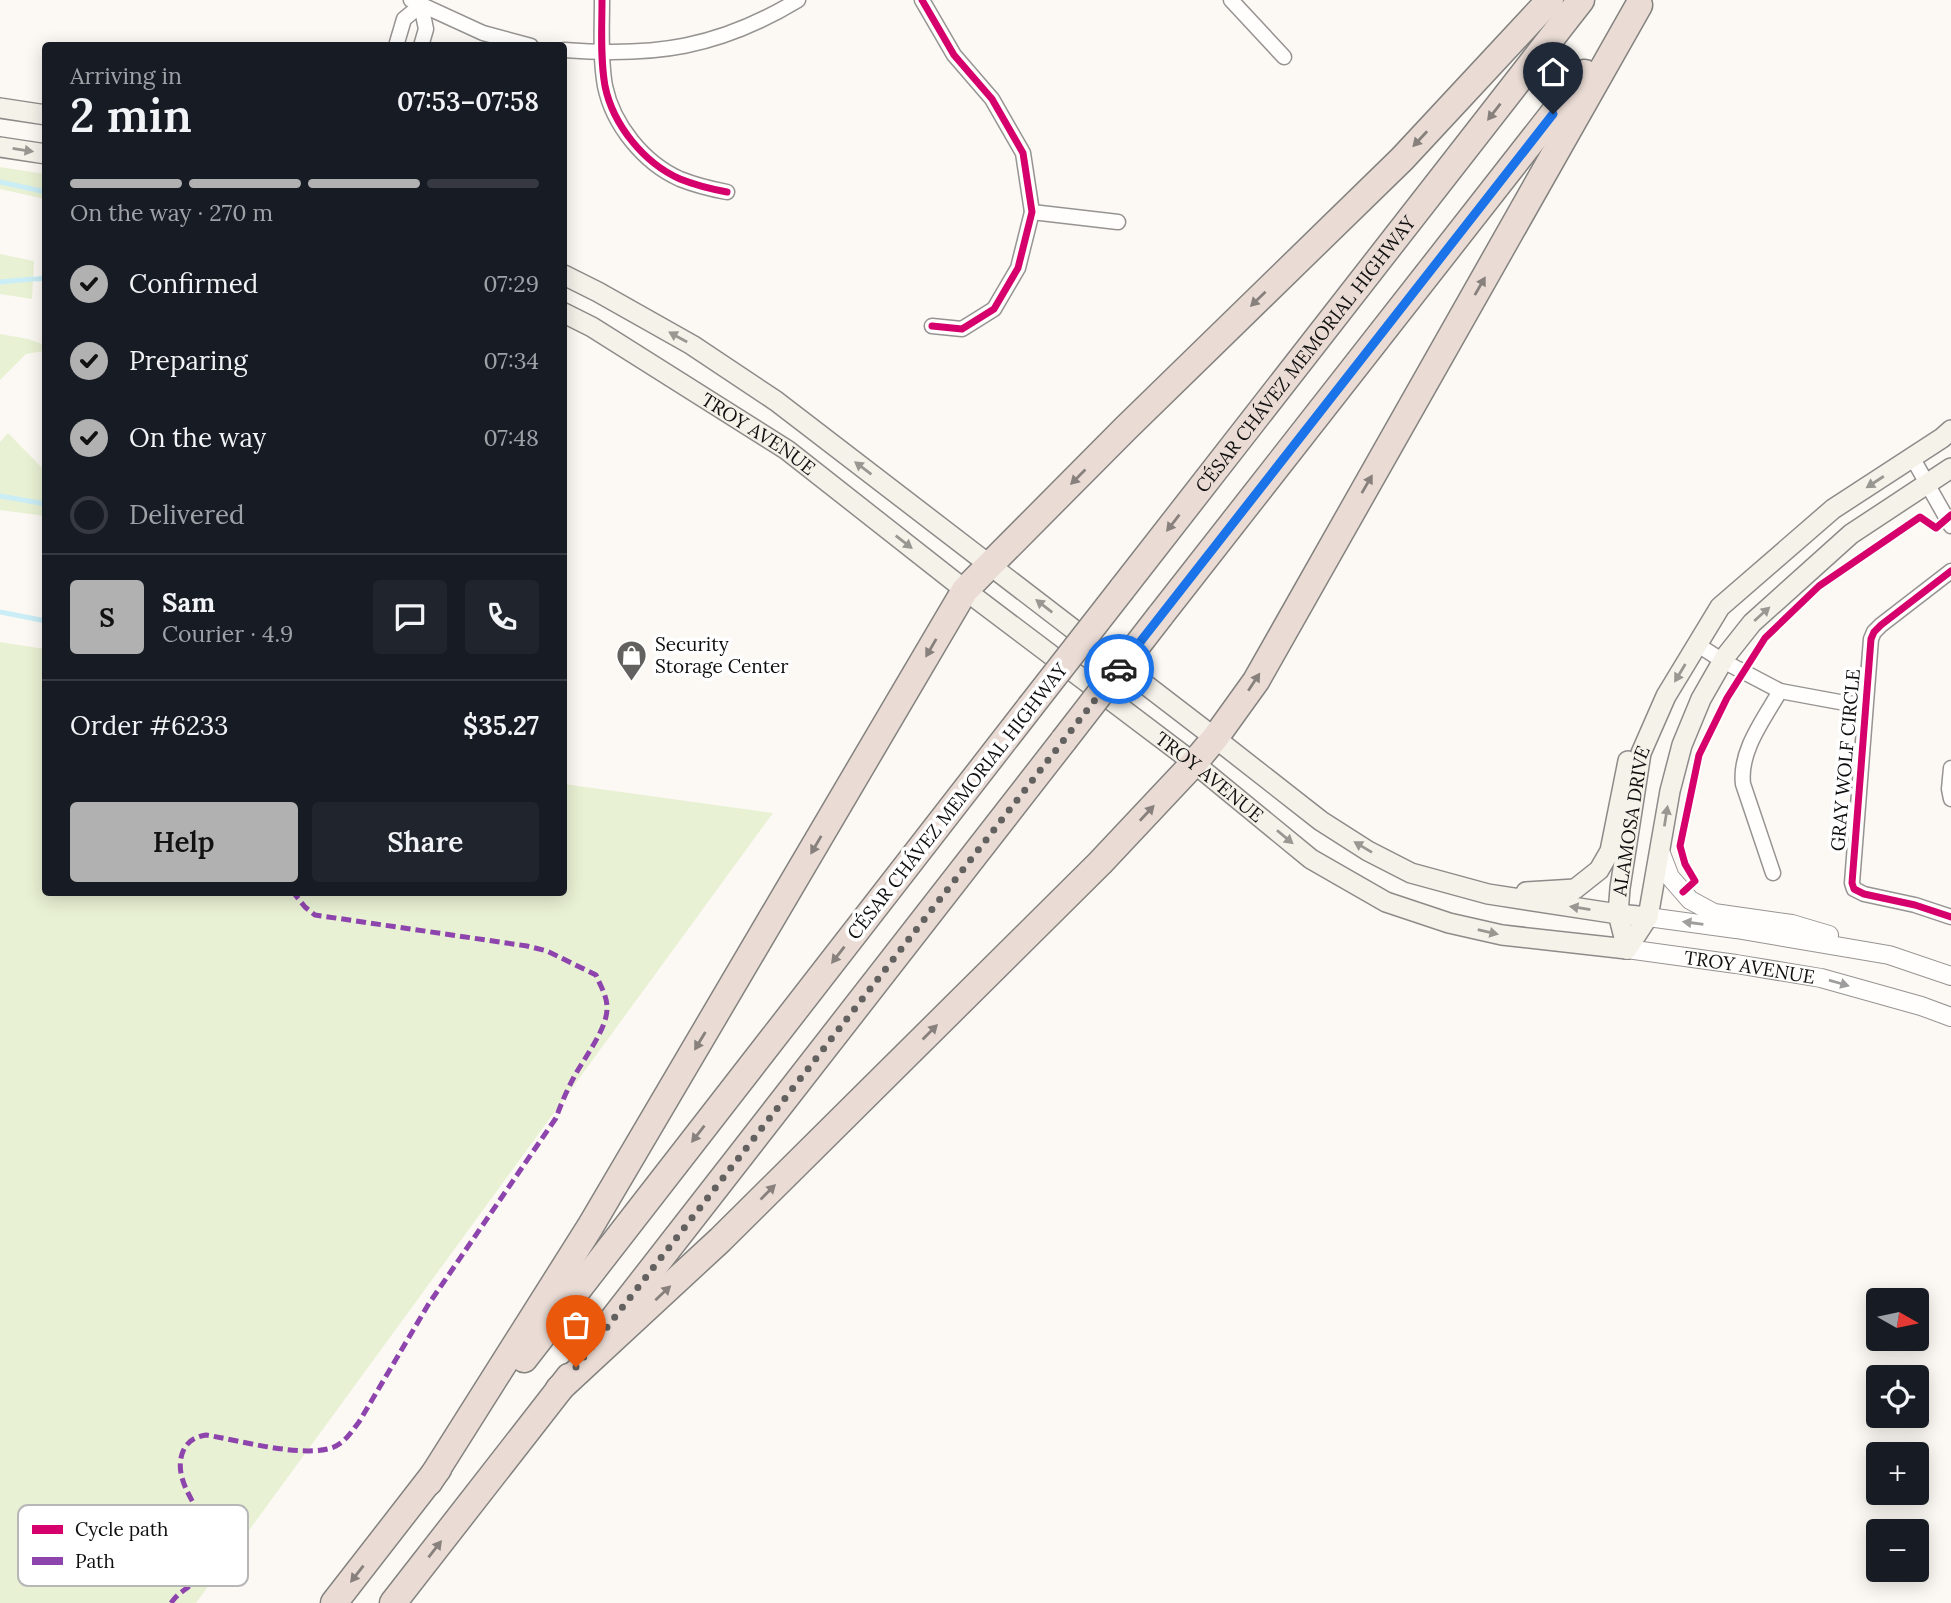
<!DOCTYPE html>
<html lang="en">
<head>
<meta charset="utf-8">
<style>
	body { margin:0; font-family:Lora,serif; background:#20242c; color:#f1f3f6; height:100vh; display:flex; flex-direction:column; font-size:26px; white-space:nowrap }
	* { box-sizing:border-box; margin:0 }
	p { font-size:23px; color:#9ea1a6 }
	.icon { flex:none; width:38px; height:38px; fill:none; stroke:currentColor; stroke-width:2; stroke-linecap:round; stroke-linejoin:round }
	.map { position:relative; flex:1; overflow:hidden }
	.panel { position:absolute; left:42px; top:42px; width:525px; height:854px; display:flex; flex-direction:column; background:#171b24; border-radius:7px; box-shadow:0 4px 18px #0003 }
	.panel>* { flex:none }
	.needle { width:46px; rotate:99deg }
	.tools { position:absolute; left:1866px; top:1288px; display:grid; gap:14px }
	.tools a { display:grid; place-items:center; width:63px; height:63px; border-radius:7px; background:#171b24; box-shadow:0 4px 18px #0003; font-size:35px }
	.pin { position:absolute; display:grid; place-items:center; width:60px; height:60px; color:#fff; margin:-72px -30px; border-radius:50% 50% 50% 0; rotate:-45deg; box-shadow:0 0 7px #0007 }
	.pin .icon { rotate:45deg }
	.courier { position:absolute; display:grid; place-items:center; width:70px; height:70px; margin:-35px; border:5px solid #1a73e8; border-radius:50%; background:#fff; color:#222; box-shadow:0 2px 9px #0007 }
	.headline em { font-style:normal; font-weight:600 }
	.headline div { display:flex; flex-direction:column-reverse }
	.headline { display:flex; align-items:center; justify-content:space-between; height:119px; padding:0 28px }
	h1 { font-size:46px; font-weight:600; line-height:52px }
	.bar { display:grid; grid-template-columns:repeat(4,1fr); gap:10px 7px; align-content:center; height:84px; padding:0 28px }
	.bar i { height:9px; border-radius:5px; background:#363941 }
	.bar .on { background:#b1b1b2 }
	.bar p { grid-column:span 4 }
	.line { display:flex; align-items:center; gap:18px; padding:0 28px; border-top:2px solid #363941 }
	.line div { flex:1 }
	.round { display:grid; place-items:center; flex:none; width:74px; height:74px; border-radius:7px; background:#20242c }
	ol { padding:0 28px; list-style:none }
	li { display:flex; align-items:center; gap:21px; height:77px }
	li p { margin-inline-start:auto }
	li .icon { padding:7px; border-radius:50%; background:#b1b1b2; color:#111; stroke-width:4 }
	li:last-child { color:#9ea1a6 }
	li i { width:38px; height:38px; border:4px solid #363941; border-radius:50% }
	.cta { display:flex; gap:14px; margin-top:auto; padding:14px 28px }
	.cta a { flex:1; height:80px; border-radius:7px; background:#b1b1b2; color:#111; font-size:28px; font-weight:600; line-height:80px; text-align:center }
	.cta a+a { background:#20242c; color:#f1f3f6 }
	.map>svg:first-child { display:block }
	.green { fill:#e9f1d4 }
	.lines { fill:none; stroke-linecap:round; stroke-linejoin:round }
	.stream { stroke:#caedf6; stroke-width:5 }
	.minor-casing { stroke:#969492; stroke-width:17 }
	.tertiary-casing { stroke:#969492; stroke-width:20 }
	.secondary-casing { stroke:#8c8b89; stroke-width:22 }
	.motorway-casing { stroke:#83827f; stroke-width:29 }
	.minor { stroke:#fffefd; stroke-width:14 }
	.tertiary { stroke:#fffefd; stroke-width:18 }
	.secondary { stroke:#f5f2ea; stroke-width:19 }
	.motorway { stroke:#eadcd5; stroke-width:26 }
	.motorway-bridge-casing { stroke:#83827f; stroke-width:29; stroke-linecap:butt }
	.motorway-bridge { stroke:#eadcd5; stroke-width:26 }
	.quiet { stroke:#8e44ad; stroke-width:5; stroke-dasharray:10 5; stroke-linecap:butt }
	.cycleway-casing { stroke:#fff; stroke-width:11 }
	.cycleway { stroke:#d6006c; stroke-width:7 }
	.oneway { fill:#87807c }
	.oneway2 { fill:#999792 }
	.oneway3 { fill:#9f9e9e }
	.done { stroke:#62615f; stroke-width:7; stroke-dasharray:0 12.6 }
	.route { stroke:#1a73e8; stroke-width:9 }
	.labels { text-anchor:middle; stroke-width:7; stroke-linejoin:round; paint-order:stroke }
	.street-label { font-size:19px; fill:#0f0f0f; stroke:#fff }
	.poi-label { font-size:19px; fill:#0f0f0f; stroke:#fff; text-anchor:start }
	.key { fill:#fff; stroke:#b7b7b7; stroke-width:2 }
	.key-label { font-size:19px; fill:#0f0f0f }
</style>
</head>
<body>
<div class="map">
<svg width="1951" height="1603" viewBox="0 0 1951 1603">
	<rect width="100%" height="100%" fill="#fcf9f4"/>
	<g class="green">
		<polygon points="0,167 45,174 45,199 0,189"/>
		<polygon points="0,254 34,261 32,299 0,294"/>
		<polygon points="0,334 28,339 45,345 45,353 44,351 26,354 0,380"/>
		<polygon points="8,433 45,471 45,516 0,510 0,442"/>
		<polygon points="0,642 45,649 46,892 564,892 564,784 773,813 196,1603 0,1603"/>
	</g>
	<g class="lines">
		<g class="stream">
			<polyline points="0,182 46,192"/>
			<polyline points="37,279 46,278"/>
			<polyline points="0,282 33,279"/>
			<polyline points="0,496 46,504"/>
			<polyline points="0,612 46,621"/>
		</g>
		<defs>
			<g id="minor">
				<polyline points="411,0 483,33 531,46"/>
				<path d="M 602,0 C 602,28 600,58 605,86 C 613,125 644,163 680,179 C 695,185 711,189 727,192"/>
				<polyline points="922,0 954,55 992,99 1023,153 1032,212 1018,268 994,309 962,329 932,326"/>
				<polyline points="1231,0 1284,57"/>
				<polyline points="396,46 404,19 421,5 426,29 421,46"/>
				<path d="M 564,50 C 654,57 719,48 798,0"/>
				<polyline points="1032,212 1118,222"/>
				<polyline points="1912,457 1951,526"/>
				<polyline points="1951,571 1881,625 1874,632 1871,639 1852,883 1854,889 1864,894 1915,905 1951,917"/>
				<polyline points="1698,645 1723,661 1780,691 1845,703 1865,704"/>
				<polyline points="1951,768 1949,789 1951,799"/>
				<path d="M 1773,873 L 1743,784 C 1739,751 1764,719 1780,691"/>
			</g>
			<g id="tertiary">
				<polyline points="1660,851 1670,877 1690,900 1714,913 1792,924 1829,935"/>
				<polyline points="1648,917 1736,929 1889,955 1951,976"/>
				<path id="s1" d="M 1627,949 L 1736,964 L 1821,978 L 1921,1006 L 1951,1017"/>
			</g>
			<g id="secondary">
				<polyline points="0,108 46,115"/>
				<polyline points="0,147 46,154"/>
				<polyline points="564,275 598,292 692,345 776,401 1215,738 1321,821 1368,851 1411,873 1488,894 1618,914 1648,917"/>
				<path id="s2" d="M 564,313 L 592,327 L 787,450 L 965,590 L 1194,763 L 1311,859 L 1386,902 L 1449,923 L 1502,935 L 1627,949"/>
				<polyline points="1526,892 1575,889 1599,870 1610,851 1628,761"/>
				<path id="s3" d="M 1627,949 L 1618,914 L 1620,888 L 1641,753 L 1666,696 L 1720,607 L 1833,509 L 1942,438 L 1951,430"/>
				<polyline points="1627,949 1648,917 1670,791 1682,745 1701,699 1725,657 1752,623 1851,534 1951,468"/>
			</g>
			<g id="motorway">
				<path id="s4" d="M 1122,589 L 1581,0"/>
				<polyline points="1160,616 1585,73"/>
				<polyline points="607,1327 1064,740"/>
				<polyline points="524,1359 1030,707"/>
				<polyline points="559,1389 720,1240 1100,863 1194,763 1215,738 1256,681 1639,5"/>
				<polyline points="429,1482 590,1227 965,590 1126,428 1402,159 1550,0"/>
				<polyline points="334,1603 438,1469"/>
				<polyline points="393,1603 569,1377"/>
			</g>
		</defs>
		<use href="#minor" class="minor-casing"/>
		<use href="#tertiary" class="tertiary-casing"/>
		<use href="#secondary" class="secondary-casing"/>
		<use href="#motorway" class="motorway-casing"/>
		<use href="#minor" class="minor"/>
		<use href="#tertiary" class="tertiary"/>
		<use href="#secondary" class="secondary"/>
		<use href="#motorway" class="motorway"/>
		<defs>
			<g id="motorway-bridge">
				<polyline points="1030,707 1122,589"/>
				<polyline points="1064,740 1160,616"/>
			</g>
		</defs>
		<use href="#motorway-bridge" class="motorway-bridge-casing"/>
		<use href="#motorway-bridge" class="motorway-bridge"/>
		<path class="quiet" d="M 171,1603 C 176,1596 180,1593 187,1588 C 197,1580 211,1560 210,1546 C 209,1514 172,1487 182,1454 C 186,1442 194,1437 206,1435 C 238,1440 308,1460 336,1446 C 346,1441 352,1431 359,1422 L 428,1305 L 556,1118 C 561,1104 567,1090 574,1077 C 584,1058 608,1028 607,1007 C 607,996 600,985 596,975 L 547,951 L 527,946 L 315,915 L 305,907 L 293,892"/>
		<defs>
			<g id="cycleway">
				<path d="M 602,0 C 602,28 600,58 605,86 C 613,125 644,163 680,179 C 695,185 711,189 727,192"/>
				<polyline points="922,0 954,55 992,99 1023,153 1032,212 1018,268 994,309 962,329 932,326"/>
				<polyline points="1951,571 1881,625 1874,632 1871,639 1852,883 1854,889 1864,894 1915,905 1951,917"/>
				<polyline points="1683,892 1695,881 1685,864 1680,846 1699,755 1727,698 1765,638 1819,586 1920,517 1936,528 1951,515"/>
			</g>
		</defs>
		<use href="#cycleway" class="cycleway-casing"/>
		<use href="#cycleway" class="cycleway"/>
	</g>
	<defs><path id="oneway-solid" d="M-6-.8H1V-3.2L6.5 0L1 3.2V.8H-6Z" transform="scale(1.75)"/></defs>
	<g class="oneway">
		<use href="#oneway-solid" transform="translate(1494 112) rotate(128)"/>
		<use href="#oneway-solid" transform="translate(1420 139) rotate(133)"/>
		<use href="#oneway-solid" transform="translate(1480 286) rotate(-60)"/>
		<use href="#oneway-solid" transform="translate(1258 299) rotate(136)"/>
		<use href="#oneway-solid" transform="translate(1078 477) rotate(135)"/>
		<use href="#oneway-solid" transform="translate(1367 484) rotate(-60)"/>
		<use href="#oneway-solid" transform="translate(1173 523) rotate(128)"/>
		<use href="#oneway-solid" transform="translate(931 648) rotate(120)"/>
		<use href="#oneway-solid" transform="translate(1254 682) rotate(-57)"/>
		<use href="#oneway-solid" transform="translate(1147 813) rotate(-47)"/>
		<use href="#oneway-solid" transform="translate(816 845) rotate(120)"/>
		<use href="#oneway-solid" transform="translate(838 955) rotate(128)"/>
		<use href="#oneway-solid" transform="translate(930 1032) rotate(-45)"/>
		<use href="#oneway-solid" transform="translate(700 1041) rotate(121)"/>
		<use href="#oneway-solid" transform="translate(698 1134) rotate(128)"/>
		<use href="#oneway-solid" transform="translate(768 1192) rotate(-45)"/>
		<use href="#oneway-solid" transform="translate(663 1293) rotate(-43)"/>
		<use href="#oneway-solid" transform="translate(435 1549) rotate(-52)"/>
		<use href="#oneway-solid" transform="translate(357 1574) rotate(128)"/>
	</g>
	<g class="oneway2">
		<use href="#oneway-solid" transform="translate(23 150) rotate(9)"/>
		<use href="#oneway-solid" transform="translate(678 337) rotate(-151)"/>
		<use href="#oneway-solid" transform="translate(863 468) rotate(-143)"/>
		<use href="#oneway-solid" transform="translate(1875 482) rotate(147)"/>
		<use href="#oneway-solid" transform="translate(904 542) rotate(38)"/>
		<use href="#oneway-solid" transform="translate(1044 606) rotate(-142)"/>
		<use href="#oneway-solid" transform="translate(1762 614) rotate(-42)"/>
		<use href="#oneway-solid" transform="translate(1680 673) rotate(121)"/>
		<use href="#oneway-solid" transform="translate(1666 816) rotate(-81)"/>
		<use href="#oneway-solid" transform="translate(1285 837) rotate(40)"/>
		<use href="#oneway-solid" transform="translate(1363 847) rotate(-149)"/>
		<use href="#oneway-solid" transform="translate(1580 908) rotate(-171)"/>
		<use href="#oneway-solid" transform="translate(1488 932) rotate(13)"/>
	</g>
	<g class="oneway3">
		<use href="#oneway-solid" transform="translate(1693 923) rotate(-172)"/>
		<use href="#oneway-solid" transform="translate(1839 983) rotate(16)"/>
	</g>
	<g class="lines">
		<polyline class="done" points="576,1367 1119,669"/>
		<polyline class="route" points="1119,669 1553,114"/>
	</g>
	<defs>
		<symbol id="shop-pin" viewBox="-11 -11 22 30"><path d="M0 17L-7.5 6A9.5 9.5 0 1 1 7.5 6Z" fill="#62615f" stroke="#fff"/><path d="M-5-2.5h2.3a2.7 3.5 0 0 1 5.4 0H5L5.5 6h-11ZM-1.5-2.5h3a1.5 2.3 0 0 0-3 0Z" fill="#fff"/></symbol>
	</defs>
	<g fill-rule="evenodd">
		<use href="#shop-pin" x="614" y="638" width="35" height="47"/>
	</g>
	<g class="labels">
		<g class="street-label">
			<text dy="7" stroke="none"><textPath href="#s4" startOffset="298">CÉSAR CHÁVEZ MEMORIAL HIGHWAY</textPath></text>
			<text dy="7" stroke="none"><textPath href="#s2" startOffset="229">TROY AVENUE</textPath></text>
			<text transform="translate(1845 760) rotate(-85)" y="7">GRAY WOLF CIRCLE</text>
			<text dy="7" stroke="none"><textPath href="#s2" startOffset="796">TROY AVENUE</textPath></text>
			<text transform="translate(957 801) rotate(-52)" y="7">CÉSAR CHÁVEZ MEMORIAL HIGHWAY</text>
			<text dy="7" stroke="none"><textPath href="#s3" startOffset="130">ALAMOSA DRIVE</textPath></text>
			<text dy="7" stroke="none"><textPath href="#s1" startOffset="124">TROY AVENUE</textPath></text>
		</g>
		<g class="poi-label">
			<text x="655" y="651">Security<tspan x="655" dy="22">Storage Center</tspan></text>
		</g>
	</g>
	<rect x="18" y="1505" width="230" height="81" rx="10" class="key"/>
	<rect x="32" y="1525" width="31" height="9" fill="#d6006c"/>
	<rect x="32" y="1557" width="31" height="8" fill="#8e44ad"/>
	<g class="key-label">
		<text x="75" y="1536">Cycle path</text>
		<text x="75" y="1568">Path</text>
	</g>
</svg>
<div class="tools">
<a><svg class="needle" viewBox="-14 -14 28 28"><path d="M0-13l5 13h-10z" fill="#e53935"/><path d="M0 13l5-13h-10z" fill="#9ea1a6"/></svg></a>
<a><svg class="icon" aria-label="locate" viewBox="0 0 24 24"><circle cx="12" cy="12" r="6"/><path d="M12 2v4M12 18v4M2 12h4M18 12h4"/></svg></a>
<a>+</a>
<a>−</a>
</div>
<div class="pin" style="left:576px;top:1367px;background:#ea580c"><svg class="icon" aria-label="bag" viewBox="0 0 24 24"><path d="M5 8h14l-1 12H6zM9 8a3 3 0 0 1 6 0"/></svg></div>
<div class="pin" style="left:1553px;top:114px;background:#1f2937"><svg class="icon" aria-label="home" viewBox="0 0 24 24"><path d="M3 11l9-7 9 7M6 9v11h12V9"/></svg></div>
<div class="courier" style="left:1119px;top:669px"><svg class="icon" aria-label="car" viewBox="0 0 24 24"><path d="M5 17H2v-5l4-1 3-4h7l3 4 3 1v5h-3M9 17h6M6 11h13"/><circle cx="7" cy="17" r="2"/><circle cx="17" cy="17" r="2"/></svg></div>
<section class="panel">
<div class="headline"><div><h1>2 min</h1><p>Arriving in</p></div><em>07:53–07:58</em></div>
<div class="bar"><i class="on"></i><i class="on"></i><i class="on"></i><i></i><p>On the way · 270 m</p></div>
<ol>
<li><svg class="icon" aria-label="check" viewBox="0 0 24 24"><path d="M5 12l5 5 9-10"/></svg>Confirmed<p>07:29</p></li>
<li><svg class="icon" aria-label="check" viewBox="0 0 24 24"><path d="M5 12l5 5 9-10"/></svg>Preparing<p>07:34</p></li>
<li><svg class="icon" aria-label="check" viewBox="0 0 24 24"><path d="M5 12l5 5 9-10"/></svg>On the way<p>07:48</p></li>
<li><i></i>Delivered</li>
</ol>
<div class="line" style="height:126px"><b class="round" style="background:#b1b1b2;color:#111">S</b><div><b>Sam</b><p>Courier · 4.9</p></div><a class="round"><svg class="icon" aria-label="chat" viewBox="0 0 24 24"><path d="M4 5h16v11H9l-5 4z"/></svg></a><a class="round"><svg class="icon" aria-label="phone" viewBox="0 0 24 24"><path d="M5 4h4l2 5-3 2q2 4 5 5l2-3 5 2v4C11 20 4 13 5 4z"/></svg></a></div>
<div class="line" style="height:91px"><div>Order #6233</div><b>$35.27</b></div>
<div class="cta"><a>Help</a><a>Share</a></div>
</section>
</div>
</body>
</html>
